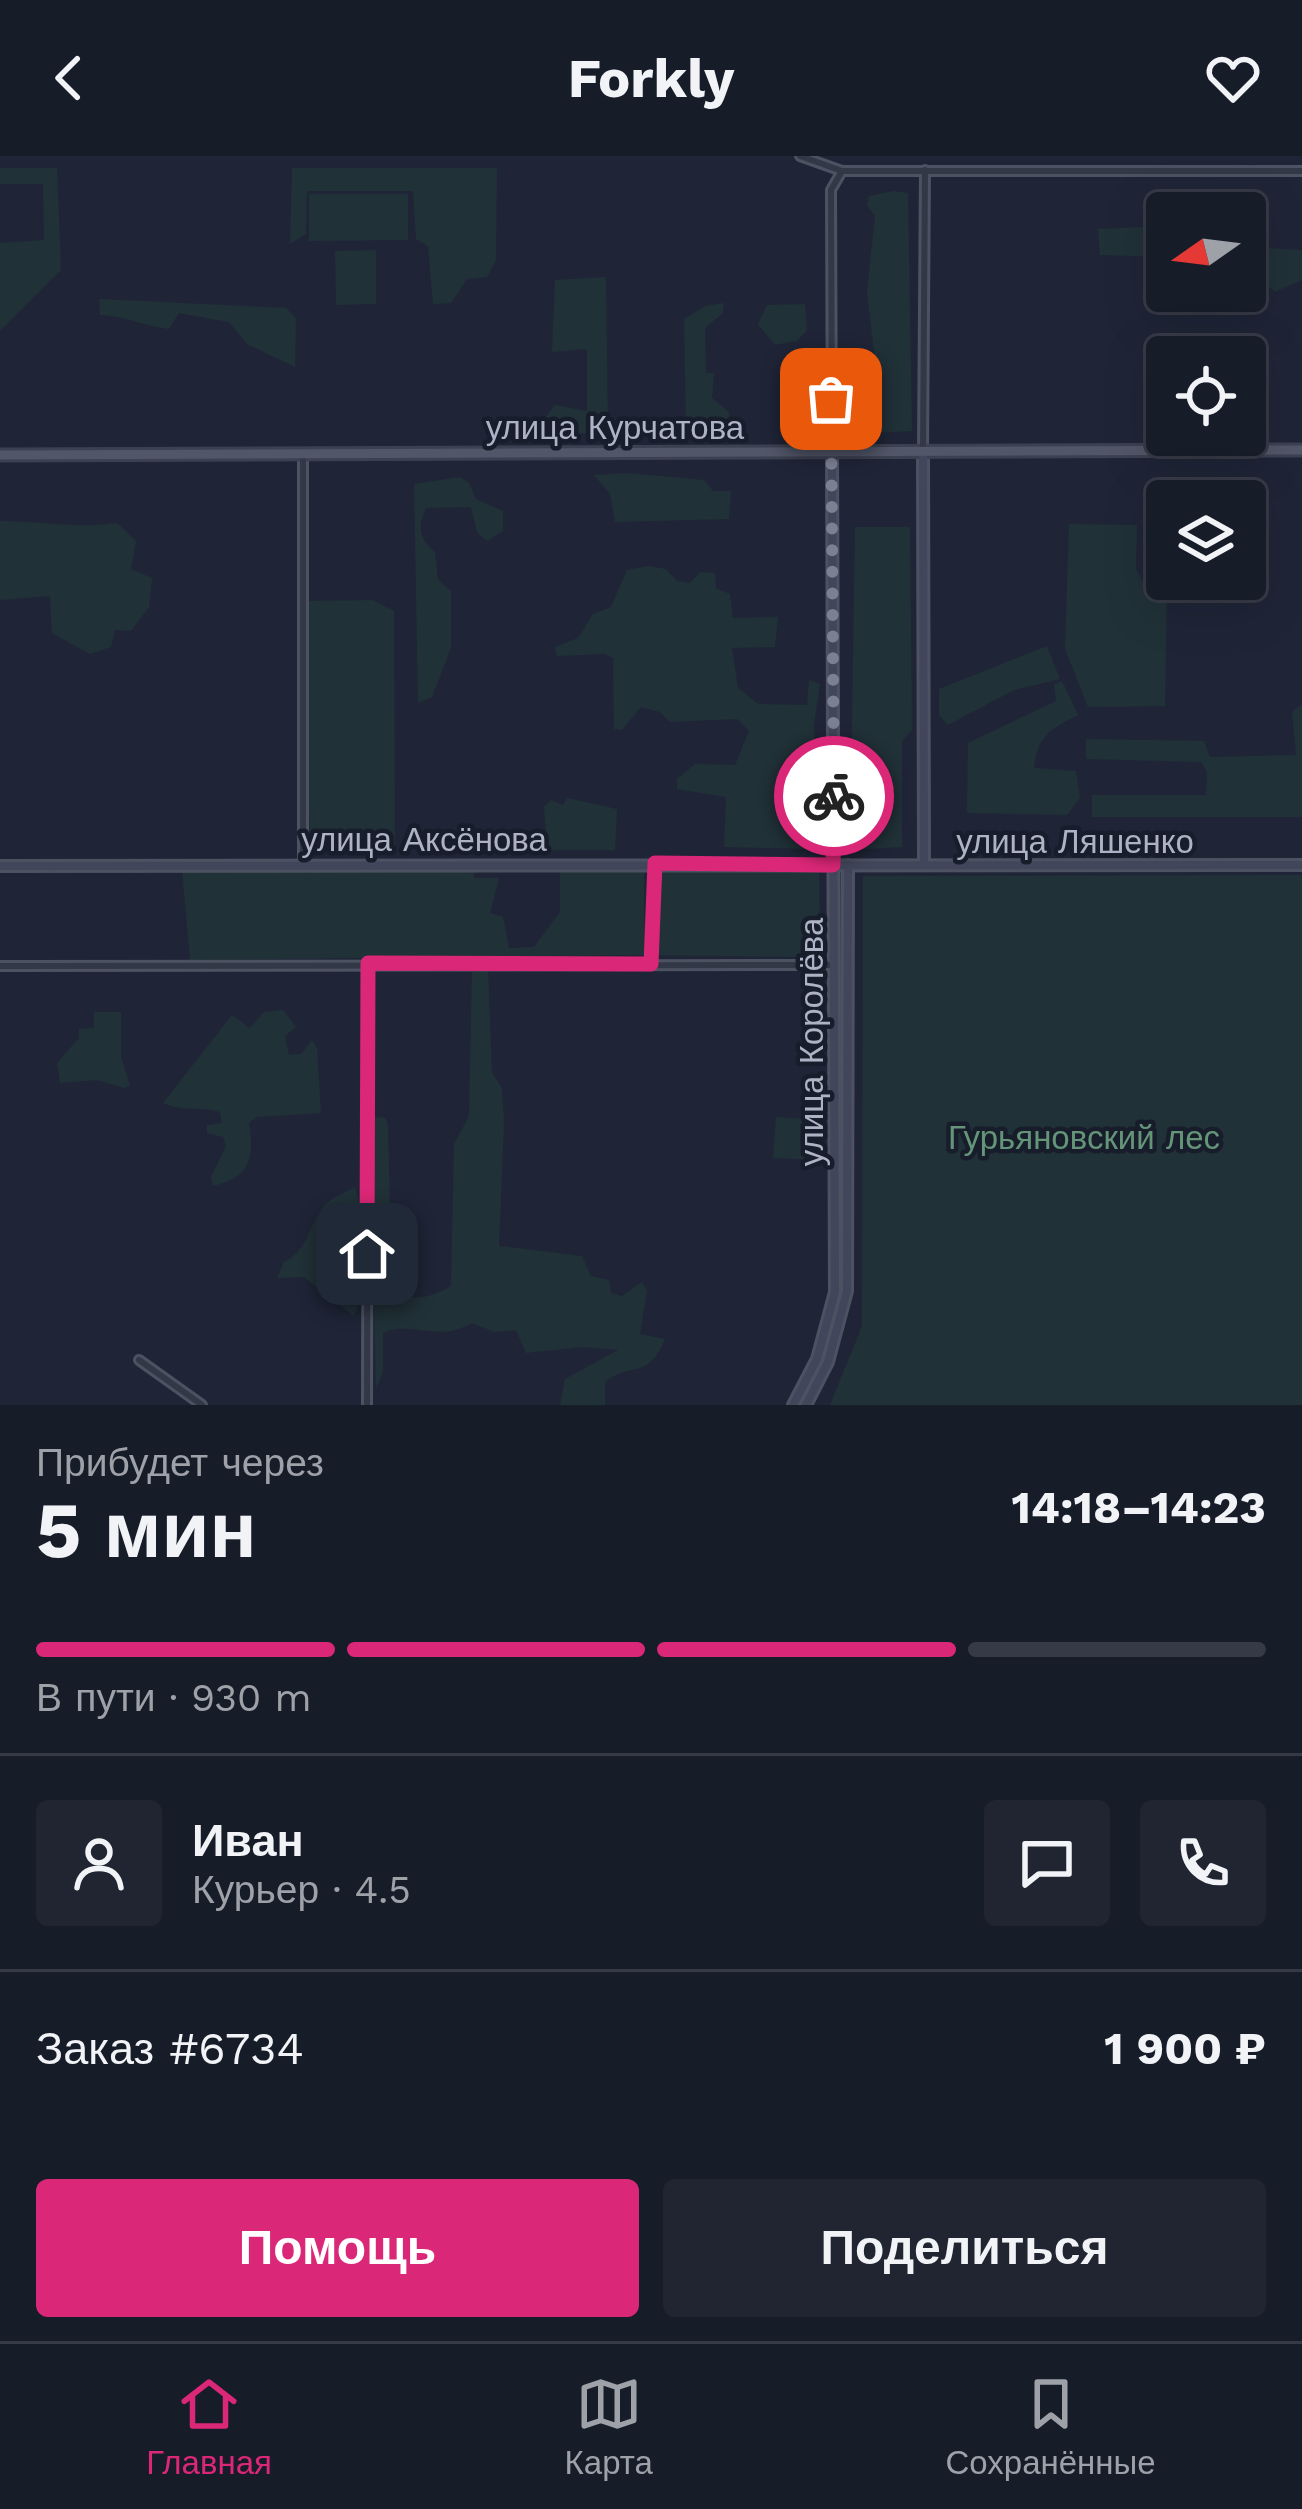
<!DOCTYPE html>
<html lang="ru">
<head>
<meta charset="utf-8">
<style>
	body { margin:0; font-family:"Work Sans",sans-serif; background:#202531; color:#f1f3f6; height:100vh; display:flex; flex-direction:column; font-size:45px; white-space:nowrap }
	* { box-sizing:border-box; margin:0 }
	p { font-size:39px; color:#9ea1a8 }
	.icon { flex:none; width:66px; height:66px; fill:none; stroke:currentColor; stroke-width:2; stroke-linecap:round; stroke-linejoin:round }
	.map { position:relative; height:1249px; overflow:hidden }
	.side { display:flex; flex-direction:column; background:#171c29; flex:1 }
	.side>* { flex:none }
	.needle { width:78px; rotate:256deg }
	.buttons { position:absolute; left:1146px; top:36px; display:grid; gap:24px }
	.buttons a { display:grid; place-items:center; width:120px; height:120px; border-radius:12px; background:#171c29; box-shadow:0 12px 48px #0002,0 0 0 3px #363a46; font-size:60px }
	.pin { position:absolute; display:grid; place-items:center; width:102px; height:102px; color:#fff; margin:-51px; border-radius:24px; box-shadow:0 6px 18px #0006 }
	.courier { position:absolute; display:grid; place-items:center; width:120px; height:120px; margin:-60px; border:9px solid #db2777; border-radius:50%; background:#fff; color:#222; box-shadow:0 3px 15px #0007 }
	.head em { font-style:normal; font-weight:700 }
	.head div { display:flex; flex-direction:column-reverse }
	.head { display:flex; align-items:center; justify-content:space-between; height:204px; padding:0 36px }
	h1 { font-size:78px; font-weight:700; line-height:90px }
	.bar { display:grid; grid-template-columns:repeat(4,1fr); gap:18px 12px; align-content:center; height:144px; padding:0 36px }
	.bar i { height:15px; border-radius:9px; background:#363a46 }
	.bar .selected { background:#db2777 }
	.bar p { grid-column:span 4 }
	.line { display:flex; align-items:center; gap:30px; padding:0 36px; border-top:3px solid #363a46 }
	.line div { flex:1 }
	.round { display:grid; place-items:center; flex:none; width:126px; height:126px; border-radius:12px; background:#202531 }
	.action { display:flex; gap:24px; margin-top:auto; padding:24px 36px }
	.action a { flex:1; height:138px; border-radius:12px; background:#db2777; color:#fff; font-size:48px; font-weight:700; line-height:138px; text-align:center }
	.action a+a { background:#202531; color:#f1f3f6 }
	header { display:flex; justify-content:space-between; align-items:center; height:156px; padding:0 36px; background:#171c29; font-size:54px; font-weight:700 }
	.dock { display:flex; justify-content:space-around; align-items:center; height:168px; border-top:3px solid #363a46; background:#171c29; font-size:33px; color:#9ea1a8 }
	.dock a { display:grid; justify-items:center; gap:6px }
	.dock .selected { color:#db2777 }
	.map>svg:first-child { display:block }
	.green { fill:#213138 }
	.lines { fill:none; stroke-linecap:round; stroke-linejoin:round }
	.minor-casing { stroke:#4d5262; stroke-width:12 }
	.tertiary-casing { stroke:#4d5262; stroke-width:12 }
	.secondary-casing { stroke:#4d5262; stroke-width:14 }
	.primary-casing { stroke:#3c4151; stroke-width:15 }
	.minor { stroke:#333847; stroke-width:6 }
	.tertiary { stroke:#333847; stroke-width:6 }
	.secondary { stroke:#41465a; stroke-width:8 }
	.primary { stroke:#515668; stroke-width:9 }
	.done { stroke:#7b8193; stroke-width:12; stroke-dasharray:0 21.6 }
	.route { stroke:#db2777; stroke-width:15 }
	.labels { text-anchor:middle; stroke-width:9; stroke-linejoin:round; paint-order:stroke }
	.street-label { font-size:33px; fill:#adb2c4; stroke:#181d2c }
	.park-label { font-size:33px; fill:#659578; stroke:#181d2c }
</style>
</head>
<body>
<header><svg class="icon" aria-label="back" viewBox="0 0 24 24"><path d="M15 5l-7 7 7 7"/></svg>Forkly<svg class="icon" aria-label="heart" viewBox="0 0 24 24"><path d="M12 20l-8-8c-3-5 5-10 8-4 3-6 11-1 8 4z"/></svg></header>
<div class="map">
<svg width="1302" height="1249" viewBox="0 0 1302 1249">
	<rect width="100%" height="100%" fill="#1f2537"/>
	<g class="green">
		<polygon points="0,12 57,12 61,114 0,175 0,87 44,84 43,28 0,28"/>
		<polygon points="292,12 497,12 496,104 487,121 467,123 451,147 433,148 428,90 416,83 413,35 307,35 306,78 290,88"/>
		<polygon points="893,35 908,37 912,275 877,277 868,253 875,204 867,136 875,60 867,49 869,40"/>
		<polygon points="309,38 408,38 408,84 309,85"/>
		<polygon points="1263,44 1264,92 1302,94 1302,124 1275,136 1263,126 1245,126 1245,57 1227,57 1228,46"/>
		<polygon points="1167,70 1167,101 1100,99 1098,73"/>
		<polygon points="376,94 376,148 336,149 335,95"/>
		<polygon points="606,121 608,277 547,278 546,261 555,249 587,255 587,193 552,196 555,124"/>
		<path d="M 99,143 L 286,152 L 296,162 L 295,211 L 247,188 L 229,166 L 179,157 L 169,173 C 144,170 125,160 100,159 Z"/>
		<polygon points="724,147 722,158 705,172 706,217 714,217 712,242 729,256 728,276 691,277 686,273 684,163 705,150"/>
		<polygon points="805,148 807,174 797,185 775,189 758,168 767,149"/>
		<polygon points="626,317 704,324 713,335 731,335 729,363 615,366 610,338 594,319"/>
		<path d="M 460,321 L 469,327 L 476,343 L 503,355 L 503,375 L 487,385 L 477,376 L 471,351 L 426,352 C 417,371 419,383 435,396 L 438,424 L 451,435 L 451,492 L 432,541 L 418,547 L 414,328 Z"/>
		<path d="M 0,365 C 42,365 77,373 117,367 L 136,385 L 131,413 L 152,422 L 149,451 L 131,475 L 115,474 L 111,491 L 90,498 L 52,477 L 50,440 L 0,444 Z"/>
		<polygon points="1069,368 1137,369 1136,413 1142,424 1167,430 1165,550 1088,551 1065,493"/>
		<polygon points="855,371 910,371 912,574 902,585 902,691 850,694"/>
		<polygon points="648,410 666,413 677,425 690,427 700,416 715,417 716,432 730,438 733,462 778,461 775,491 732,492 738,532 758,548 807,549 809,524 820,528 814,569 821,679 812,693 724,691 726,641 677,633 677,623 695,608 735,609 749,575 737,563 670,566 660,556 641,551 622,574 614,573 613,502 605,498 557,500 555,491 578,482 593,458 611,451 627,414"/>
		<polygon points="372,444 394,455 395,692 310,692 304,445"/>
		<polygon points="1047,490 1060,523 1014,534 948,569 939,559 939,533"/>
		<path d="M 1062,525 L 1078,559 C 1050,573 1037,581 1034,612 L 1076,615 L 1080,642 L 1067,659 L 967,657 L 968,587 L 1056,545 L 1054,529 Z"/>
		<polygon points="1302,548 1302,661 1092,661 1092,639 1206,639 1207,616 1201,606 1086,603 1086,583 1204,585 1210,601 1296,599 1292,556"/>
		<polygon points="567,642 617,653 615,694 548,694 544,651 551,644 563,649"/>
		<polygon points="182,713 474,713 474,722 499,722 490,757 503,761 509,792 534,791 560,756 560,714 644,714 645,799 190,804"/>
		<polygon points="819,714 820,783 796,801 656,799 660,716"/>
		<polygon points="1302,719 1302,1249 830,1249 862,1170 863,720"/>
		<path d="M 488,814 L 492,917 L 502,932 L 504,966 L 499,1090 L 582,1100 L 591,1120 L 609,1124 L 611,1137 L 622,1140 L 642,1126 L 647,1135 L 640,1178 L 665,1183 C 647,1225 635,1204 605,1226 L 605,1249 L 560,1249 L 565,1223 L 618,1194 L 582,1191 L 526,1197 L 516,1174 L 494,1176 L 472,1167 C 436,1188 413,1163 383,1177 L 383,1216 L 376,1233 L 370,968 L 374,961 L 386,962 L 388,972 L 392,1134 C 413,1146 431,1142 451,1130 L 454,988 L 469,960 L 472,815 Z"/>
		<path d="M 283,854 L 296,871 L 285,880 L 289,899 L 301,898 L 312,884 L 317,892 L 321,957 L 257,961 L 249,967 C 255,1002 250,1021 213,1030 L 211,1021 L 226,990 L 223,981 L 207,977 L 207,969 L 222,967 L 220,956 C 199,950 182,956 163,947 L 232,859 L 250,872 L 264,856 Z"/>
		<polygon points="94,856 121,856 121,901 130,929 124,932 97,924 60,927 57,907 79,882 79,873 94,872"/>
		<polygon points="776,961 822,964 820,1004 773,1002"/>
		<path d="M 355,1031 C 366,1072 371,1121 354,1160 L 304,1121 L 277,1122 L 284,1106 C 310,1094 309,1064 327,1047 C 334,1041 346,1036 355,1031 Z"/>
	</g>
	<g class="lines">
		<defs>
			<g id="minor">
				<polyline points="800,0 842,15"/>
				<polyline points="303,299 303,706"/>
				<polyline points="139,1204 202,1249"/>
			</g>
			<g id="tertiary">
				<polyline points="923,295 925,14"/>
				<polyline points="832,297 831,34 842,15 1302,15"/>
				<polyline points="651,808 655,710"/>
				<polyline points="0,810 834,809"/>
				<polyline points="367,1249 368,807"/>
			</g>
			<g id="secondary">
				<polyline points="923,295 924,709"/>
				<polyline points="0,710 1302,709"/>
				<polyline points="793,1249 817,1203 835,1136 832,297"/>
				<polyline points="806,1249 828,1206 847,1135 848,709"/>
			</g>
			<polyline id="primary" points="0,299 1302,294"/>
		</defs>
		<use href="#minor" class="minor-casing"/>
		<use href="#tertiary" class="tertiary-casing"/>
		<use href="#secondary" class="secondary-casing"/>
		<use href="#primary" class="primary-casing"/>
		<use href="#minor" class="minor"/>
		<use href="#tertiary" class="tertiary"/>
		<use href="#secondary" class="secondary"/>
		<use href="#primary" class="primary"/>
	</g>
	<g class="lines">
		<polyline class="done" points="831,243 834,640"/>
		<polyline class="route" points="367,1098 368,807 651,808 655,707 833,709 834,640"/>
	</g>
	<g class="labels">
		<g class="street-label">
			<text x="615" y="283">улица Курчатова</text>
			<text x="424" y="695">улица Аксёнова</text>
			<text x="1075" y="697">улица Ляшенко</text>
			<text transform="translate(811 886) rotate(-90)" y="12">улица Королёва</text>
		</g>
		<g class="park-label">
			<text x="1084" y="993">Гурьяновский лес</text>
		</g>
	</g>
</svg>
<div class="buttons">
<a><svg class="needle" viewBox="-14 -14 28 28"><path d="M0-13l5 13h-10z" fill="#e53935"/><path d="M0 13l5-13h-10z" fill="#9ea1a8"/></svg></a>
<a><svg class="icon" aria-label="locate" viewBox="0 0 24 24"><circle cx="12" cy="12" r="6"/><path d="M12 2v4M12 18v4M2 12h4M18 12h4"/></svg></a>
<a><svg class="icon" aria-label="layers" viewBox="0 0 24 24"><path d="M12 4l9 5-9 5-9-5zM3 14l9 5 9-5"/></svg></a>
</div>
<div class="pin" style="left:831px;top:243px;background:#ea580c"><svg class="icon" aria-label="bag" viewBox="0 0 24 24"><path d="M5 8h14l-1 12H6zM9 8a3 3 0 0 1 6 0"/></svg></div>
<div class="pin" style="left:367px;top:1098px;background:#1f2937"><svg class="icon" aria-label="home" viewBox="0 0 24 24"><path d="M3 11l9-7 9 7M6 9v11h12V9"/></svg></div>
<div class="courier" style="left:834px;top:640px"><svg class="icon" aria-label="bike" viewBox="0 0 24 24"><circle cx="6" cy="16" r="4"/><circle cx="18" cy="16" r="4"/><path d="M6 16l4-8h5l3 8M10 8l3 8H6M13 5h3"/></svg></div>
</div>
<section class="side">
<div class="head"><div><h1>5 мин</h1><p>Прибудет через</p></div><em>14:18–14:23</em></div>
<div class="bar"><i class="selected"></i><i class="selected"></i><i class="selected"></i><i></i><p>В пути · 930 m</p></div>
<div class="line" style="height:216px"><a class="round"><svg class="icon" aria-label="person" viewBox="0 0 24 24"><circle cx="12" cy="8" r="4"/><path d="M4 21q1-7 8-7t8 7"/></svg></a><div><b>Иван</b><p>Курьер · 4.5</p></div><a class="round"><svg class="icon" aria-label="chat" viewBox="0 0 24 24"><path d="M4 5h16v11H9l-5 4z"/></svg></a><a class="round"><svg class="icon" aria-label="phone" viewBox="0 0 24 24"><path d="M5 4h4l2 5-3 2q2 4 5 5l2-3 5 2v4C11 20 4 13 5 4z"/></svg></a></div>
<div class="line" style="height:156px"><div>Заказ #6734</div><b>1 900 ₽</b></div>
<div class="action"><a>Помощь</a><a>Поделиться</a></div>
</section>
<nav class="dock">
<a class="selected"><svg class="icon" aria-label="home" viewBox="0 0 24 24"><path d="M3 11l9-7 9 7M6 9v11h12V9"/></svg>Главная</a>
<a><svg class="icon" aria-label="map" viewBox="0 0 24 24"><path d="M3 6l6-2 6 2 6-2v14l-6 2-6-2-6 2zM9 4v14M15 6v14"/></svg>Карта</a>
<a><svg class="icon" aria-label="saved" viewBox="0 0 24 24"><path d="M7 4h10v16l-5-4-5 4z"/></svg>Сохранённые</a>
</nav>
</body>
</html>
